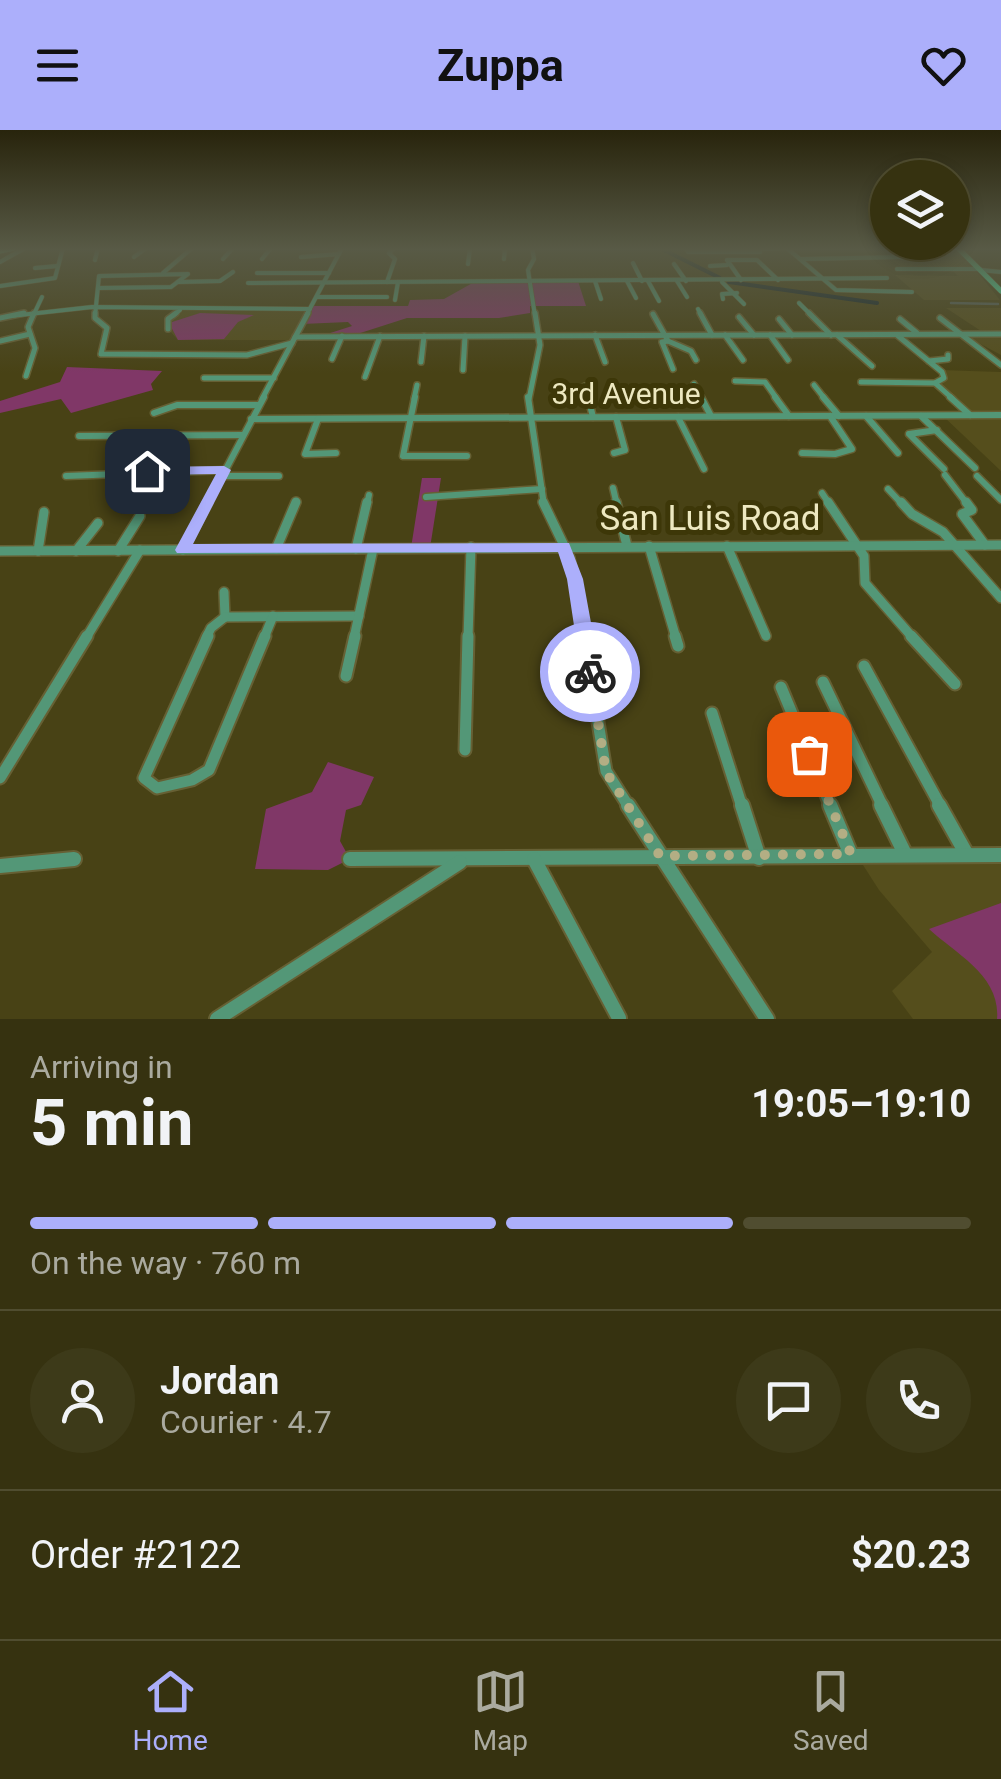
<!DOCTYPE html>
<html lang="en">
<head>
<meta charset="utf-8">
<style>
	body { margin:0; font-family:Roboto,sans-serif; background:#3d3a19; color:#f1f3f6; height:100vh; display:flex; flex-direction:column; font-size:38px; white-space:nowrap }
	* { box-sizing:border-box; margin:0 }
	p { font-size:32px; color:#aaaa9f }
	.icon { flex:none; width:55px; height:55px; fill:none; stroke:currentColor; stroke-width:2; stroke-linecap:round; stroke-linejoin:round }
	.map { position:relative; height:889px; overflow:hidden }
	.sheet { display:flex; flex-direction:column; background:#363210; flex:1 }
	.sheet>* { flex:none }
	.buttons { position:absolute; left:870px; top:30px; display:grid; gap:20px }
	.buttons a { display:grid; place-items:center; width:100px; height:100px; border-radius:50%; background:#363210; box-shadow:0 5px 15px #0003,0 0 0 2px #504d30; font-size:50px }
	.pin { position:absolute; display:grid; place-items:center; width:85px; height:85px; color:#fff; margin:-42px; border-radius:20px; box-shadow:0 5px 15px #0006 }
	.courier { position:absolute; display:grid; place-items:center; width:100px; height:100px; margin:-50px; border:8px solid #acaffb; border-radius:50%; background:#fff; color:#222; box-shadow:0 2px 12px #0007 }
	.summary em { font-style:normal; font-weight:700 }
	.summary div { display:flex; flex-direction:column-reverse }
	.summary { display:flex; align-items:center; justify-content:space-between; height:170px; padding:0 30px }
	h1 { font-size:65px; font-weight:700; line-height:75px }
	.bar { display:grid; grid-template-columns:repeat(4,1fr); gap:15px 10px; align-content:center; height:120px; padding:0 30px }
	.bar i { height:12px; border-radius:8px; background:#504d30 }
	.bar .selected { background:#acaffb }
	.bar p { grid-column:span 4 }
	.line { display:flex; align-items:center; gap:25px; padding:0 30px; border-top:2px solid #504d30 }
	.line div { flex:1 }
	.round { display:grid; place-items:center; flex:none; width:105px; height:105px; border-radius:52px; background:#3d3a19 }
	header { display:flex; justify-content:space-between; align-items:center; height:130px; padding:0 30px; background:#acaffb; color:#111; font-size:45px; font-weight:700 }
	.menu { display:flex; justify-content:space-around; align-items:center; height:140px; border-top:2px solid #504d30; background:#363210; font-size:28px; color:#aaaa9f }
	.menu a { display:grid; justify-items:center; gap:5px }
	.menu .selected { color:#acaffb }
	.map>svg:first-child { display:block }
	.built { fill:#554e1c }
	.green { fill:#803767 }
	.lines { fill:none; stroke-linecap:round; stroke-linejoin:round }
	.stream { stroke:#556058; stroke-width:2.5 }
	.canal { stroke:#14262c; stroke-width:4 }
	.minor-far5-casing { stroke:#666034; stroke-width:5 }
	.minor-far4-casing { stroke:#666034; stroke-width:8 }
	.minor-far3-casing { stroke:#666034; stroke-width:9 }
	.minor-far2-casing { stroke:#666034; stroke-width:12 }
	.minor-far1-casing { stroke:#666034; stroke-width:15 }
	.minor-casing { stroke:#666034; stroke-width:18 }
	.major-casing { stroke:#666034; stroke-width:6 }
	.minor-far5 { stroke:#539777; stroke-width:4 }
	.minor-far4 { stroke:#539777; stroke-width:5 }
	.minor-far3 { stroke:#539777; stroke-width:6 }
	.minor-far2 { stroke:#539777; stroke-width:9 }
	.minor-far1 { stroke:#539777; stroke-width:11 }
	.minor { stroke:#539777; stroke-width:14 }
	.major { stroke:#49ecab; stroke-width:5 }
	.route { fill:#acaffb }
	.done { stroke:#b3ae84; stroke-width:10; stroke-dasharray:0 18 }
	.labels { text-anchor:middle; stroke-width:10; stroke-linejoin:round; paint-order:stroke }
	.far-street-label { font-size:30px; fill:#ede8c0; stroke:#3d3708 }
	.street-label { font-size:35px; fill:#ede8c0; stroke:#3d3708 }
</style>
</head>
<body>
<header><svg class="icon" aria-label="menu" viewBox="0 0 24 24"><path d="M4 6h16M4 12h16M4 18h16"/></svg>Zuppa<svg class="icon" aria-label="heart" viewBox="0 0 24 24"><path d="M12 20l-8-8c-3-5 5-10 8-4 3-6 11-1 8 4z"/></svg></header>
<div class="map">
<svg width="1001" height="889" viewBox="0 0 1001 889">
	<rect width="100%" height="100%" fill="#484215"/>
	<g class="built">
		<polygon points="894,118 958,118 1000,170 924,170 895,145 958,146 951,139 905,139 890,129 928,128 914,120"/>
		<polygon points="946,178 1001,178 1001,225 962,204 984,203"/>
		<polygon points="310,179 293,210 178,210 168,199 168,189 180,180"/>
		<polygon points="940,240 1001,242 1001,341 943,286 968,285 935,253 943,248"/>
		<polygon points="1001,731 1001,889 913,889 892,861 932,822 879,760 863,735"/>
	</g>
	<g class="green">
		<polygon points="476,151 578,151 586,176 530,176 530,183 499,188 407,188 351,206 321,206 352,196 348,192 302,194 311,176 408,176 410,170 444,169"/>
		<polygon points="200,183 254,185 238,192 224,209 178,210 169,193"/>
		<polygon points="67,237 162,241 151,254 153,260 71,283 61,269 0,283 0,271 60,252"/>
		<polygon points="422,348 441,348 430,418 411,418"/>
		<polygon points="328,632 374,647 361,675 346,680 340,711 350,729 328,740 255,739 266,679 312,662"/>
		<path d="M 1001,773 L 1001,889 L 997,889 C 1001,846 956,824 929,799 Z"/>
	</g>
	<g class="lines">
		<polyline class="stream" points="951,173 998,174"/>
		<g class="canal">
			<polyline points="660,118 720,148"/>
			<polyline points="729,152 877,173"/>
		</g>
		<defs>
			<g id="minor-far5">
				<polyline points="532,118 534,129 528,140 535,186"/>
				<polyline points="686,118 688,122 760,122"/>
				<polyline points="787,118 836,160 912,162"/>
				<polyline points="755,119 787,118"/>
				<polyline points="134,127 146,118"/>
				<polyline points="301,127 339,124"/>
				<polyline points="223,129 233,118"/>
				<polyline points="262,129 271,118"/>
				<polyline points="504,129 505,118"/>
				<polyline points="802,129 904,127 894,118"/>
				<polyline points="95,130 98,118"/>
				<polyline points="0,132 25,118"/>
				<polyline points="633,133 642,151"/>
				<polyline points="468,134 470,118"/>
				<polyline points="674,134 686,151"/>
				<polyline points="710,136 727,135"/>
				<polyline points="35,138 57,136"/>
				<polyline points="897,139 980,139"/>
				<polyline points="981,140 1001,142"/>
				<polyline points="163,143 192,118"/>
				<polyline points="257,143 329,143"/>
				<polyline points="741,150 727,130 757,130 778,150"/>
				<polyline points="595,151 601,169"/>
				<polyline points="627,151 636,168"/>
				<polyline points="648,151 659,171"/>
				<polyline points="677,151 687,167"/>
				<polyline points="178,152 220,151 233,142"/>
				<polyline points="387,152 395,129 389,123 394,118"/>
				<polyline points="722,152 744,174"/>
				<polyline points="248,153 887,148"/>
				<polyline points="0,156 55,148 63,118"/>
				<polyline points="317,167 387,167"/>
				<polyline points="723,169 722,164 737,163"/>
				<polyline points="395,170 398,152"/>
				<polyline points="799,173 812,186"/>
				<polyline points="698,179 702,186"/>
				<polyline points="11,186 92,177 310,179"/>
				<polyline points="33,186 42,167"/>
				<polyline points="95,186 99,146 188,144 171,157 98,158"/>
				<polyline points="173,186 180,180"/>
				<polyline points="306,186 342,118"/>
			</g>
			<g id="minor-far4">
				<polyline points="95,183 95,188 107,198 101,224 247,225 292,213"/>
				<polyline points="700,183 712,205"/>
				<polyline points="809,183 831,205"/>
				<polyline points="653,184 668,211 691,221 696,230"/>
				<polyline points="739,187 754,205"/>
				<polyline points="0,188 24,183"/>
				<polyline points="940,188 1001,235"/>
				<polyline points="779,189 792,205"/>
				<polyline points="900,189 917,203"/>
				<polyline points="168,199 168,189 176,183"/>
				<polyline points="595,205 605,232"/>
				<polyline points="725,205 743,230"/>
				<polyline points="770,205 788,230"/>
				<polyline points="837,205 872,236"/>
				<polyline points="897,205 942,242 944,248 935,253 953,269"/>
				<polyline points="295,207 1001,204"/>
				<polyline points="0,211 30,204"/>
				<polyline points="668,211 662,212 673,239"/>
				<polyline points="332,229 342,206"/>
				<polyline points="929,231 948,229 948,225"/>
				<polyline points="421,232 424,206"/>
				<polyline points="463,240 465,206"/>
				<polyline points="26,246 35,218 28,197 34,183"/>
				<polyline points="365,247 380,206"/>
				<polyline points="204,248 274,248"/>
				<polyline points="735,251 765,252 777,269"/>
				<polyline points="861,252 935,253"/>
				<polyline points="694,254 702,269"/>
				<polyline points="814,255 825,269"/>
				<polyline points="585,256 588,269"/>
				<polyline points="262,269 308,183"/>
				<polyline points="414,269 417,255"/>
				<polyline points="529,269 540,215 535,183"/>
			</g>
			<g id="minor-far3">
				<polyline points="415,267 403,326 467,326"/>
				<polyline points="528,267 544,375"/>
				<polyline points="588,267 593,287"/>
				<polyline points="701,267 711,286"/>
				<polyline points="775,267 789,286"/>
				<polyline points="823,267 839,286"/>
				<polyline points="950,267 970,285"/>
				<polyline points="154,283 177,275 259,275"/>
				<polyline points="866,286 898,323"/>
				<polyline points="921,286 975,338"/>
				<polyline points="678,287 704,339"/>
				<polyline points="251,289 1001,285"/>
				<polyline points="318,289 305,324 336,323"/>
				<polyline points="937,300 909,304 944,339"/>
				<polyline points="79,306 243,305"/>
				<polyline points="614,323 625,320 616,287"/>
				<polyline points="802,323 835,324 852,319 830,286"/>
				<polyline points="945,345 968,375"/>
				<polyline points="66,346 225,340"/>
				<polyline points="221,346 279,346"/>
				<polyline points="977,346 1001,370"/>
				<polyline points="613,358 617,375"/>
				<polyline points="888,359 903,375"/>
				<polyline points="822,363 830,375"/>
				<polyline points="426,367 542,359"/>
				<polyline points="207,375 264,267"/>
				<polyline points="367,375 369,365"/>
			</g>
			<g id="minor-far2">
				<polyline points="543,372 570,428 585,508"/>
				<polyline points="616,372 627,416"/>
				<polyline points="828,372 864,426 865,453 913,508"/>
				<polyline points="901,372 912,384 943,402 1001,468"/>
				<polyline points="966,372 972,380 962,384 985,415"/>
				<polyline points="649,416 676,508"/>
				<polyline points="727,416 766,506"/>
				<polyline points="276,419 296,372"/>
				<polyline points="356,419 367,372"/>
				<polyline points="183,420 208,372"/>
				<polyline points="0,421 1001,415"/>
				<polyline points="38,421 44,382"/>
				<polyline points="76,421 98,393"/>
				<polyline points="118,421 140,386"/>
				<polyline points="224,462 225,487"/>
				<polyline points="225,487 359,486"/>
				<polyline points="86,508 140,420"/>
				<polyline points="206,508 211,498 225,487"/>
				<polyline points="264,508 273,486"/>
				<polyline points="354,508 373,419"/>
				<polyline points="468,508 471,417"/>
			</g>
			<g id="minor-far1">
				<polyline points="208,506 144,648 157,658 192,650 209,640 265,506"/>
				<polyline points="584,506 606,641 629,677"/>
				<polyline points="675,506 678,516"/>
				<polyline points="911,506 955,554"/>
				<polyline points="864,536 941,677"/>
				<polyline points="346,546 355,506"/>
				<polyline points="823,552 883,677"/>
				<polyline points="781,557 831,677"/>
				<polyline points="712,583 742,677"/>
				<polyline points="465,620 468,506"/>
				<polyline points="0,648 87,506"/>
			</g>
			<g id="minor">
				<polyline points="628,675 767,889"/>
				<polyline points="742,675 759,728"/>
				<polyline points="830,675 851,725"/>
				<polyline points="881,675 905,724"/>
				<polyline points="939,675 967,725"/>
				<polyline points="350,729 1001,725"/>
				<polyline points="534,729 619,888"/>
				<polyline points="0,736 74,729"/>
				<polyline points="217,889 460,732"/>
			</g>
			<g id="major">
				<polyline points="958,118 1001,161"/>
				<polyline points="0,121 14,118"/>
			</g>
		</defs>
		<use href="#minor-far5" class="minor-far5-casing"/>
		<use href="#minor-far4" class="minor-far4-casing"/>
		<use href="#minor-far3" class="minor-far3-casing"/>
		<use href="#minor-far2" class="minor-far2-casing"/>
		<use href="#minor-far1" class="minor-far1-casing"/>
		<use href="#minor" class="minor-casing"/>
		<use href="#major" class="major-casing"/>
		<use href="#minor-far5" class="minor-far5"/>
		<use href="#minor-far4" class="minor-far4"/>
		<use href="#minor-far3" class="minor-far3"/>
		<use href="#minor-far2" class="minor-far2"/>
		<use href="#minor-far1" class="minor-far1"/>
		<use href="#minor" class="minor"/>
		<use href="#major" class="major"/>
	</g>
	<linearGradient id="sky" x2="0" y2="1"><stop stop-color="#28240c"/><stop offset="0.49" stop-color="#585a46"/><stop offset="1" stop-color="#585a46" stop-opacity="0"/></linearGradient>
	<rect width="1001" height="243" fill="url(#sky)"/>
	<polygon class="route" points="224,336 231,340 193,414 569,413 583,449 600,542 597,547 590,550 581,542 567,449 558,422 177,423 175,420 216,344 147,345 141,341 147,337"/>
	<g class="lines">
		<polyline class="done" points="590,542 606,642 660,726 851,724 809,624"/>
	</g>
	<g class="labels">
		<g class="far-street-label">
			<text x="626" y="274">3rd Avenue</text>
		</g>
		<g class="street-label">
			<text x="710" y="400">San Luis Road</text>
		</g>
	</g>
</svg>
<div class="buttons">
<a><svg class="icon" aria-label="layers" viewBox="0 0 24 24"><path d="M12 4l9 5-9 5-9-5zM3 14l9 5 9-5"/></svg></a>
</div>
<div class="pin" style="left:809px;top:624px;background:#ea580c"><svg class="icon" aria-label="bag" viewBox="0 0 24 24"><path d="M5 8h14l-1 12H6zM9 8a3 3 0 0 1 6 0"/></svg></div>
<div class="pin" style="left:147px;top:341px;background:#1f2937"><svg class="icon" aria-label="home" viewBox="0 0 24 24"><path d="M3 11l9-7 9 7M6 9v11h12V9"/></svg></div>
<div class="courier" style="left:590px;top:542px"><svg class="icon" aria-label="bike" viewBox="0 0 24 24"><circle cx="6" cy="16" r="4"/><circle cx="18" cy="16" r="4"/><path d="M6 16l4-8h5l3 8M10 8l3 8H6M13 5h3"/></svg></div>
</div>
<section class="sheet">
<div class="summary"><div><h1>5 min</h1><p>Arriving in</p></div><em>19:05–19:10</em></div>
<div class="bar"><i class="selected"></i><i class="selected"></i><i class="selected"></i><i></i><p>On the way · 760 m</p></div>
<div class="line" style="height:180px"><a class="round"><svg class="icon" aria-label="person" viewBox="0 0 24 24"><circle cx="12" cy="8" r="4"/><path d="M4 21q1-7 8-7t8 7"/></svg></a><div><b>Jordan</b><p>Courier · 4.7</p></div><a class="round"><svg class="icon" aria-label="chat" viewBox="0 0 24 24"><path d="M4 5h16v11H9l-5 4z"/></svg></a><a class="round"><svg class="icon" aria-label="phone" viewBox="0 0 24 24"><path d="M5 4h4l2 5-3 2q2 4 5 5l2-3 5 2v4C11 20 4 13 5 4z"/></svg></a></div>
<div class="line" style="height:130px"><div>Order #2122</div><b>$20.23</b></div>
</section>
<nav class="menu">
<a class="selected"><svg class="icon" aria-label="home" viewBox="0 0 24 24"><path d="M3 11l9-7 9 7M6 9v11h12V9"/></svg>Home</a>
<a><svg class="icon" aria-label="map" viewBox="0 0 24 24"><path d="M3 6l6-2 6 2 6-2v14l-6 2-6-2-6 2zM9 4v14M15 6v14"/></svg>Map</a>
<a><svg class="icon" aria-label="saved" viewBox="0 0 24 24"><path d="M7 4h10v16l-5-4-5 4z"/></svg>Saved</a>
</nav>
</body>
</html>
